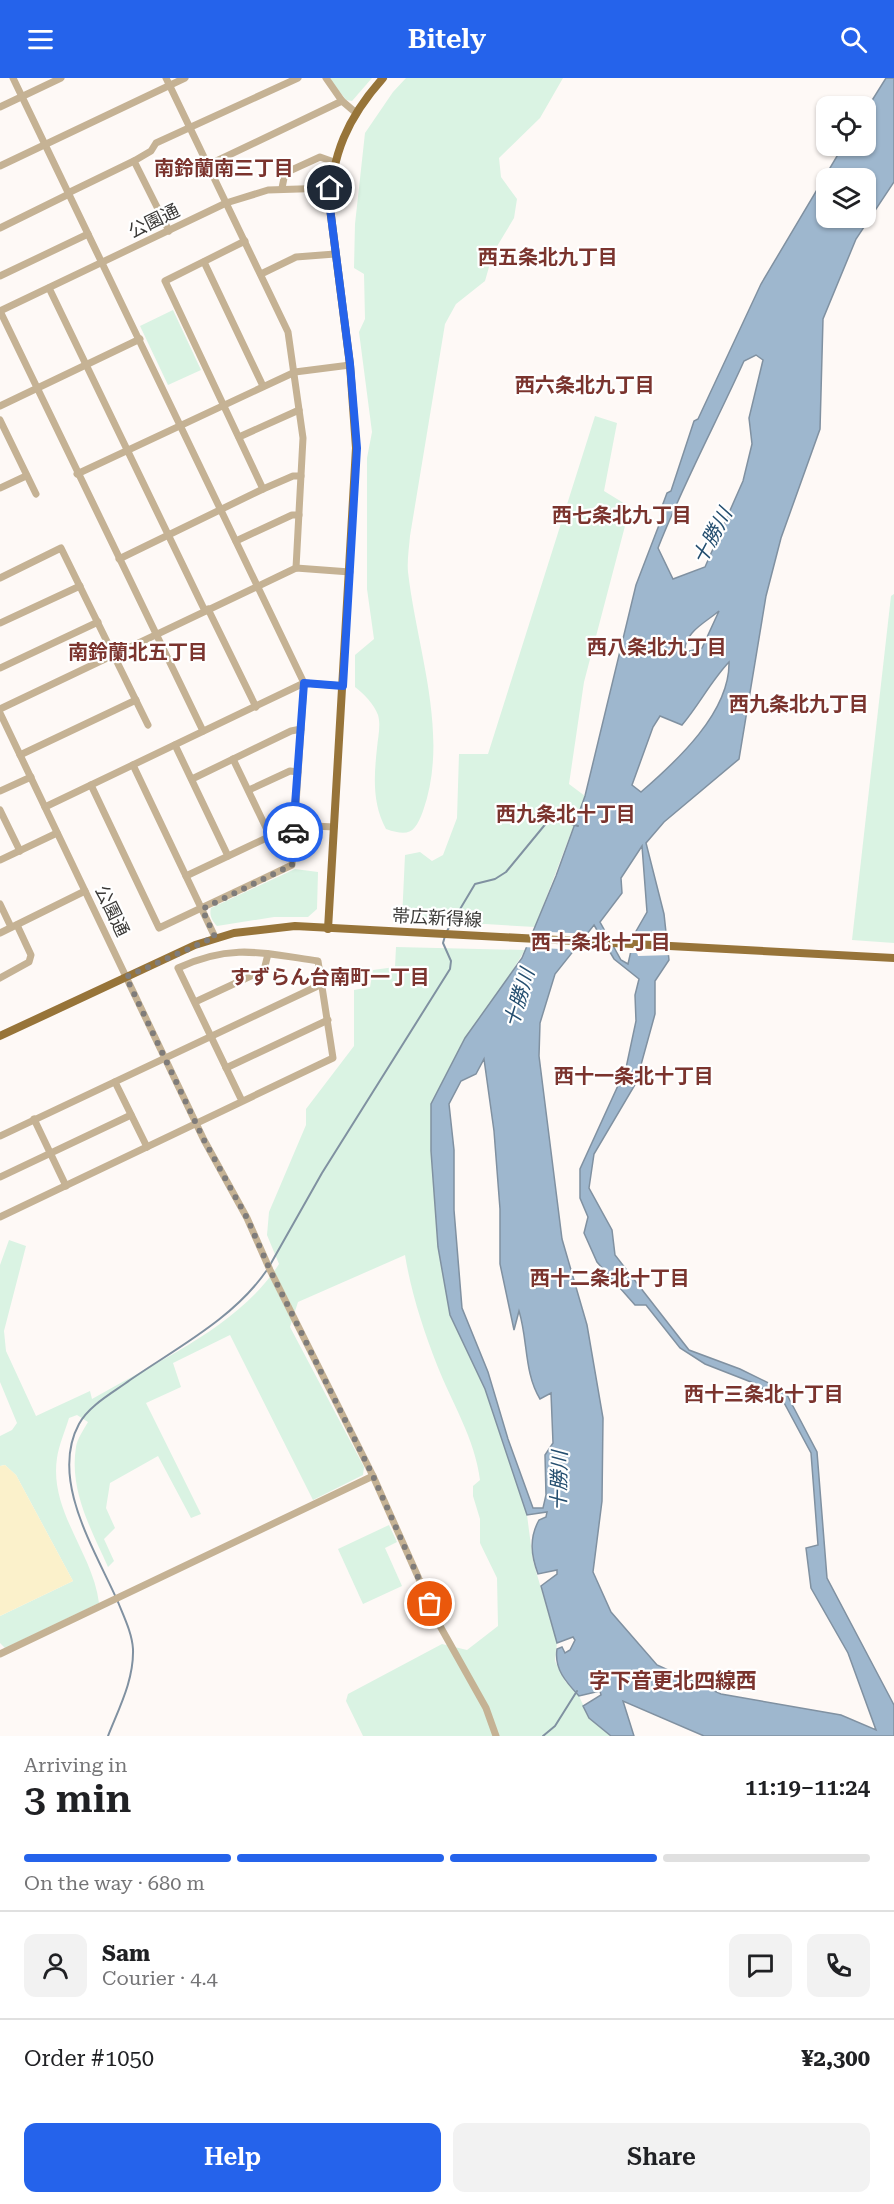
<!DOCTYPE html>
<html lang="en">
<head>
<meta charset="utf-8">
<style>
	body { margin:0; font-family:"Roboto Serif","Noto Sans JP",serif; background:#f2f2f2; color:#202124; height:100vh; display:flex; flex-direction:column; font-size:22px; white-space:nowrap }
	* { box-sizing:border-box; margin:0 }
	p { font-size:20px; color:#757577 }
	.icon { flex:none; width:33px; height:33px; fill:none; stroke:currentColor; stroke-width:2; stroke-linecap:round; stroke-linejoin:round }
	.map { position:relative; height:1658px; overflow:hidden }
	.sheet { display:flex; flex-direction:column; background:#fff; flex:1 }
	.sheet>* { flex:none }
	.buttons { position:absolute; left:816px; top:18px; display:grid; gap:12px }
	.buttons a { display:grid; place-items:center; width:60px; height:60px; border-radius:12px; background:#fff; box-shadow:0 2px 4px #0004; font-size:30px }
	.pin { position:absolute; display:grid; place-items:center; width:51px; height:51px; color:#fff; margin:-26px; border:3px solid #fff; border-radius:50%; box-shadow:0 2px 6px #0007 }
	.courier { position:absolute; display:grid; place-items:center; width:60px; height:60px; margin:-30px; border:4px solid #2563eb; border-radius:50%; background:#fff; color:#222; box-shadow:0 2px 8px #0007 }
	.overview em { font-style:normal; font-weight:600 }
	.overview div { display:flex; flex-direction:column-reverse }
	.overview { display:flex; align-items:center; justify-content:space-between; height:102px; padding:0 24px }
	h1 { font-size:39px; font-weight:600; line-height:45px }
	.bar { display:grid; grid-template-columns:repeat(4,1fr); gap:9px 6px; align-content:center; height:72px; padding:0 24px }
	.bar i { height:8px; border-radius:4px; background:#e0e0e0 }
	.bar .selected { background:#2563eb }
	.bar p { grid-column:span 4 }
	.line { display:flex; align-items:center; gap:15px; padding:0 24px; border-top:2px solid #e0e0e0 }
	.line div { flex:1 }
	.round { display:grid; place-items:center; flex:none; width:63px; height:63px; border-radius:12px; background:#f2f2f2 }
	.cta { display:flex; gap:12px; margin-top:auto; padding:12px 24px }
	.cta a { flex:1; height:69px; border-radius:12px; background:#2563eb; color:#fff; font-size:24px; font-weight:600; line-height:69px; text-align:center }
	.cta a+a { background:#f2f2f2; color:#202124 }
	header { display:flex; justify-content:space-between; align-items:center; height:78px; padding:0 24px; background:#2563eb; color:#fff; font-size:27px; font-weight:600 }
	.map>svg:first-child { display:block }
	.green { fill:#daf3e3 }
	.sand { fill:#fbf1cb }
	.water { fill:#9eb7ce; stroke:#8091a1; stroke-width:1.5; fill-rule:evenodd }
	.pier { fill:#fef9f6 }
	.lines { fill:none; stroke-linecap:round; stroke-linejoin:round }
	.stream { stroke:#8091a1; stroke-width:2 }
	.minor { stroke:#c5b294; stroke-width:7 }
	.major { stroke:#977439; stroke-width:8 }
	.done { stroke:#7f7c7a; stroke-width:6; stroke-dasharray:0 10.8 }
	.route { stroke:#2563eb; stroke-width:8 }
	.labels { text-anchor:middle; stroke-width:4.5; stroke-linejoin:round; paint-order:stroke }
	.street-label { font-size:18px; fill:#3a3937; stroke:#fff }
	.neighbourhood-label { font-size:20px; font-weight:bold; fill:#7b342e; stroke:#fff }
	.water-label { font-size:20px; font-style:italic; fill:#244e6f; stroke:#fff }
	.quarter-label { font-size:21px; font-weight:bold; fill:#7b342e; stroke:#fff }
</style>
</head>
<body>
<header><svg class="icon" aria-label="menu" viewBox="0 0 24 24"><path d="M4 6h16M4 12h16M4 18h16"/></svg>Bitely<svg class="icon" aria-label="search" viewBox="0 0 24 24"><circle cx="10" cy="10" r="6"/><path d="M15 15l6 6"/></svg></header>
<div class="map">
<svg width="894" height="1658" viewBox="0 0 894 1658">
	<rect width="100%" height="100%" fill="#fef9f6"/>
	<g class="green">
		<polygon points="329,0 372,0 352,23 346,22"/>
		<path d="M 406,0 L 563,0 L 540,40 L 499,80 L 501,99 L 517,121 L 514,140 L 493,175 L 485,203 L 456,226 L 445,246 L 410,458 C 409,470 407,483 408,494 C 417,572 450,657 423,733 C 415,755 409,759 386,751 C 372,725 374,698 377,670 C 378,659 381,647 378,637 C 374,626 364,616 355,609 L 355,577 L 374,561 L 367,511 L 367,380 L 372,354 L 359,254 L 365,241 L 364,196 L 354,190 L 355,146 L 365,55 L 393,14 Z"/>
		<polygon points="173,232 201,292 168,307 140,248"/>
		<polygon points="595,338 617,345 604,413 630,429 584,604 569,706 585,718 535,849 402,841 405,777 420,774 432,783 443,777 457,740 459,676 488,676"/>
		<polygon points="894,516 894,865 852,862 891,518"/>
		<path d="M 295,791 L 318,794 L 317,831 L 308,839 L 274,839 L 217,848 C 212,843 209,837 211,830 Z"/>
		<path d="M 396,869 L 525,872 L 431,1026 L 431,1073 L 438,1169 L 450,1237 L 485,1311 L 527,1437 L 533,1483 L 557,1565 L 555,1583 L 565,1603 L 579,1618 L 589,1640 L 610,1658 L 363,1658 L 346,1623 L 348,1616 L 442,1566 L 467,1572 L 498,1548 L 497,1500 L 480,1465 L 480,1441 L 473,1418 L 473,1408 L 480,1402 C 475,1361 452,1325 437,1287 C 423,1251 411,1214 405,1177 L 298,1224 L 290,1249 L 364,1389 L 363,1397 L 313,1422 L 230,1257 L 173,1285 L 181,1309 L 146,1325 L 201,1436 L 191,1440 L 158,1378 L 110,1405 L 106,1430 L 115,1450 L 104,1461 L 114,1483 L 108,1489 C 91,1451 69,1412 76,1369 C 77,1361 84,1351 88,1344 L 77,1337 L 69,1340 C 65,1353 59,1367 57,1380 C 49,1433 93,1475 99,1525 L 5,1570 L 0,1565 L 0,1538 L 73,1503 L 16,1397 L 5,1387 L 0,1388 L 0,1358 L 12,1352 L 17,1345 L 0,1304 L 0,1187 L 9,1162 L 26,1168 L 4,1253 L 6,1273 L 36,1338 L 90,1313 L 92,1321 C 154,1285 240,1248 279,1186 L 267,1157 L 269,1134 L 306,1047 L 306,1031 L 354,968 L 354,912 L 370,909 L 373,892 L 395,889 Z"/>
		<polygon points="389,1447 397,1464 385,1470 402,1508 363,1526 338,1471"/>
	</g>
	<polygon class="sand" points="5,1387 16,1397 73,1503 0,1538 0,1388"/>
	<path class="water" d="M 886,0 L 894,0 L 894,104 L 856,161 L 823,241 L 820,351 L 781,460 L 766,518 L 739,681 L 664,744 L 646,765 L 664,836 L 669,882 L 655,903 L 655,936 L 636,1005 L 594,1076 L 589,1110 L 612,1152 L 615,1177 L 689,1272 L 740,1291 L 785,1313 L 817,1374 L 827,1500 L 894,1627 L 894,1658 L 704,1658 L 623,1623 L 634,1658 L 611,1658 L 589,1640 L 583,1628 L 601,1617 L 600,1613 L 579,1618 C 566,1604 554,1591 557,1571 L 562,1569 L 565,1575 L 570,1572 L 575,1562 L 573,1559 L 557,1565 L 541,1508 L 557,1496 L 557,1492 L 538,1496 C 531,1477 529,1460 539,1442 L 546,1439 L 547,1434 L 527,1437 L 485,1311 L 450,1237 L 438,1169 L 431,1073 L 431,1026 L 465,960 L 522,880 L 556,798 L 585,718 L 636,507 L 664,434 L 661,431 L 667,415 L 671,413 L 694,343 L 698,341 L 761,206 L 843,68 L 866,68 L 866,32 ZM 826,100 L 866,100 L 866,140 L 826,140 ZM 756,277 L 763,282 L 749,340 L 752,366 L 743,403 L 705,489 L 673,501 L 658,470 C 683,406 716,345 744,283 ZM 719,533 L 702,570 L 685,574 C 683,555 706,544 719,533 ZM 729,584 C 730,634 677,683 641,714 L 632,707 L 653,649 L 660,638 L 682,647 C 699,627 711,603 729,584 ZM 642,768 L 647,834 L 635,855 L 628,886 L 621,882 L 600,844 L 622,815 L 621,800 ZM 594,847 L 614,881 L 639,901 L 635,917 L 636,943 L 626,990 L 580,1091 L 580,1120 L 588,1139 L 584,1155 L 597,1184 L 635,1227 L 646,1227 L 680,1270 L 705,1286 L 751,1304 L 782,1321 L 811,1375 L 818,1467 L 806,1470 L 811,1510 L 848,1575 L 876,1652 L 841,1637 L 721,1616 L 657,1587 L 611,1534 L 593,1494 L 602,1423 L 603,1340 L 587,1247 L 562,1161 L 539,978 L 540,945 L 555,896 ZM 484,981 L 494,1053 L 500,1131 L 500,1186 L 514,1252 L 519,1233 C 528,1262 524,1295 540,1321 L 551,1315 L 553,1365 L 545,1377 L 546,1417 L 543,1430 L 533,1430 L 508,1361 L 488,1294 L 462,1230 L 454,1132 L 454,1072 L 449,1026 L 461,1003 L 476,996 Z"/>
	<g class="pier">
		<polygon points="530,853 591,856 578,872 523,869"/>
		<polygon points="639,856 670,860 672,877 638,878 637,875 629,875 631,858"/>
	</g>
	<g class="lines">
		<g class="stream">
			<polyline points="447,853 475,806 495,801 506,794 548,743 557,742 578,748"/>
			<polyline points="270,1187 322,1095 450,891 451,883 443,865 445,858"/>
			<path d="M 108,1658 C 119,1630 134,1602 133,1571 C 132,1555 124,1539 118,1524 C 95,1472 49,1401 79,1346 C 89,1327 114,1314 130,1302 C 178,1269 234,1240 267,1192"/>
			<polyline points="543,1658 555,1648 577,1613"/>
		</g>
		<g class="minor">
			<polyline points="13,0 304,605 292,787 159,850 91,707"/>
			<polyline points="166,0 288,254 303,360 296,490"/>
			<polyline points="326,0 342,23 355,34"/>
			<polyline points="0,29 61,0"/>
			<polyline points="208,87 342,23"/>
			<polyline points="0,88 185,0"/>
			<polyline points="282,110 285,95 320,79 334,84"/>
			<polyline points="68,115 134,83"/>
			<polyline points="0,150 69,116"/>
			<polyline points="169,153 134,83 151,73 156,65 298,0"/>
			<polyline points="245,163 165,203 263,411"/>
			<polyline points="204,184 263,308"/>
			<polyline points="261,196 296,179 335,176"/>
			<polyline points="0,198 88,156"/>
			<polyline points="49,210 205,533"/>
			<polyline points="0,328 140,261"/>
			<polyline points="0,342 36,416"/>
			<polyline points="239,359 299,332"/>
			<polyline points="77,396 295,294 350,287"/>
			<polyline points="0,410 26,398"/>
			<polyline points="236,463 292,437 299,437"/>
			<polyline points="119,481 263,411 293,398 301,398"/>
			<polyline points="0,500 61,470 148,647"/>
			<polyline points="208,531 256,629"/>
			<polyline points="0,545 80,508"/>
			<polyline points="0,590 98,544"/>
			<polyline points="0,631 296,490 350,494"/>
			<polyline points="0,635 204,1062 247,1140 270,1192 373,1398 440,1548 486,1630 496,1658"/>
			<polyline points="203,653 0,233 226,125 268,112 330,110"/>
			<polyline points="175,667 228,778"/>
			<polyline points="20,677 136,622"/>
			<polyline points="233,681 270,758"/>
			<polyline points="133,687 215,859"/>
			<polyline points="192,701 291,653 301,651"/>
			<polyline points="249,712 290,693 298,694"/>
			<polyline points="0,713 31,699"/>
			<polyline points="45,729 304,605 343,608"/>
			<polyline points="0,732 20,773"/>
			<polyline points="0,782 57,755"/>
			<polyline points="186,798 294,747 334,749"/>
			<polyline points="0,826 11,849"/>
			<polyline points="0,855 85,813"/>
			<polyline points="0,900 29,884 31,877 17,847"/>
			<polyline points="195,924 264,892 268,876"/>
			<polyline points="226,990 328,942"/>
			<polyline points="115,1004 147,1069"/>
			<polyline points="34,1041 66,1108"/>
			<polyline points="0,1058 322,906"/>
			<polyline points="0,1099 131,1037"/>
			<path d="M 0,1139 L 333,980 L 318,883 C 263,875 231,865 178,890 L 242,1023"/>
			<polyline points="0,1576 373,1398"/>
		</g>
		<g class="major">
			<path d="M 328,851 L 356,370 L 350,287 L 330,130 C 331,77 348,39 383,0"/>
			<polyline points="0,958 195,867 234,855 295,848 894,880"/>
		</g>
	</g>
	<g class="lines">
		<polyline class="done" points="293,754 292,787 202,831 215,859 126,899 204,1062 247,1140 270,1192 373,1398 430,1526"/>
		<polyline class="route" points="293,754 304,605 343,608 357,370 350,286 330,130 330,110"/>
	</g>
	<g class="labels">
		<g class="street-label">
			<text transform="translate(154 143) rotate(-26)" y="6">公園通</text>
			<text transform="translate(112 833) rotate(64)" y="6">公園通</text>
			<text transform="translate(437 840) rotate(3)" y="6">帯広新得線</text>
		</g>
		<g class="neighbourhood-label">
			<text x="224" y="97">南鈴蘭南三丁目</text>
			<text x="548" y="186">西五条北九丁目</text>
			<text x="585" y="314">西六条北九丁目</text>
			<text x="622" y="444">西七条北九丁目</text>
			<text x="657" y="576">西八条北九丁目</text>
			<text x="138" y="581">南鈴蘭北五丁目</text>
			<text x="799" y="633">西九条北九丁目</text>
			<text x="566" y="743">西九条北十丁目</text>
			<text x="601" y="871">西十条北十丁目</text>
			<text x="330" y="906">すずらん台南町一丁目</text>
			<text x="634" y="1005">西十一条北十丁目</text>
			<text x="610" y="1207">西十二条北十丁目</text>
			<text x="764" y="1323">西十三条北十丁目</text>
		</g>
		<g class="water-label">
			<text transform="translate(712 458) rotate(-62)" y="7">十勝川</text>
			<text transform="translate(519 920) rotate(-73)" y="7">十勝川</text>
			<text transform="translate(559 1403) rotate(-89)" y="7">十勝川</text>
		</g>
		<g class="quarter-label">
			<text x="673" y="1610">字下音更北四線西</text>
		</g>
	</g>
</svg>
<div class="buttons">
<a><svg class="icon" aria-label="locate" viewBox="0 0 24 24"><circle cx="12" cy="12" r="6"/><path d="M12 2v4M12 18v4M2 12h4M18 12h4"/></svg></a>
<a><svg class="icon" aria-label="layers" viewBox="0 0 24 24"><path d="M12 4l9 5-9 5-9-5zM3 14l9 5 9-5"/></svg></a>
</div>
<div class="pin" style="left:430px;top:1526px;background:#ea580c"><svg class="icon" aria-label="bag" viewBox="0 0 24 24"><path d="M5 8h14l-1 12H6zM9 8a3 3 0 0 1 6 0"/></svg></div>
<div class="pin" style="left:330px;top:110px;background:#1f2937"><svg class="icon" aria-label="home" viewBox="0 0 24 24"><path d="M3 11l9-7 9 7M6 9v11h12V9"/></svg></div>
<div class="courier" style="left:293px;top:754px"><svg class="icon" aria-label="car" viewBox="0 0 24 24"><path d="M5 17H2v-5l4-1 3-4h7l3 4 3 1v5h-3M9 17h6M6 11h13"/><circle cx="7" cy="17" r="2"/><circle cx="17" cy="17" r="2"/></svg></div>
</div>
<section class="sheet">
<div class="overview"><div><h1>3 min</h1><p>Arriving in</p></div><em>11:19–11:24</em></div>
<div class="bar"><i class="selected"></i><i class="selected"></i><i class="selected"></i><i></i><p>On the way · 680 m</p></div>
<div class="line" style="height:108px"><a class="round"><svg class="icon" aria-label="person" viewBox="0 0 24 24"><circle cx="12" cy="8" r="4"/><path d="M4 21q1-7 8-7t8 7"/></svg></a><div><b>Sam</b><p>Courier · 4.4</p></div><a class="round"><svg class="icon" aria-label="chat" viewBox="0 0 24 24"><path d="M4 5h16v11H9l-5 4z"/></svg></a><a class="round"><svg class="icon" aria-label="phone" viewBox="0 0 24 24"><path d="M5 4h4l2 5-3 2q2 4 5 5l2-3 5 2v4C11 20 4 13 5 4z"/></svg></a></div>
<div class="line" style="height:78px"><div>Order #1050</div><b>¥2,300</b></div>
<div class="cta"><a>Help</a><a>Share</a></div>
</section>
</body>
</html>
